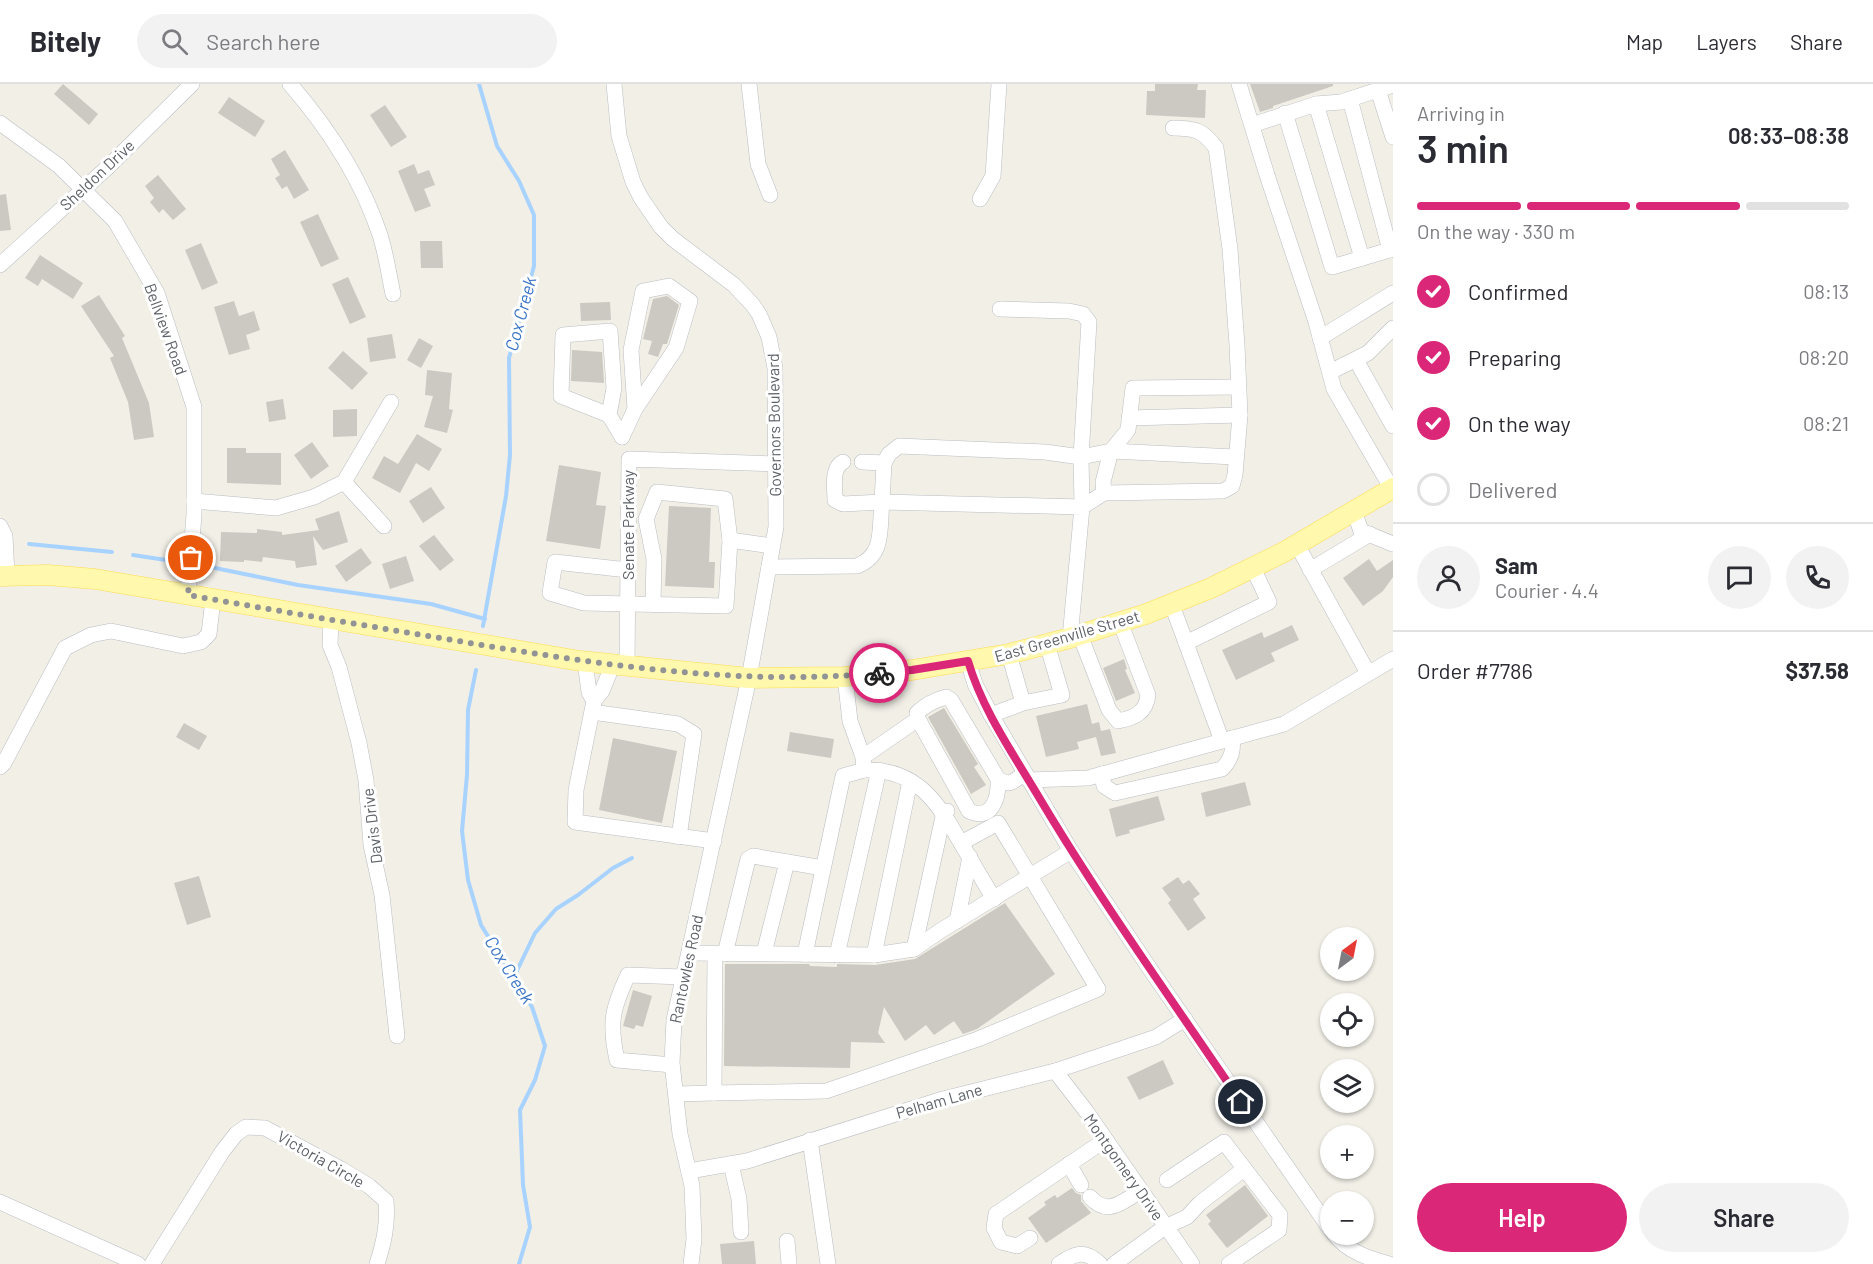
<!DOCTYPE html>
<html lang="en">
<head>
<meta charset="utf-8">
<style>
	body { margin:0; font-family:Barlow,sans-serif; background:#f2f2f3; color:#2b2b33; height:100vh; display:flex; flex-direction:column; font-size:22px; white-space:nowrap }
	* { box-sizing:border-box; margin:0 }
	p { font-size:20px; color:#7c7c81 }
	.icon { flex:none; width:33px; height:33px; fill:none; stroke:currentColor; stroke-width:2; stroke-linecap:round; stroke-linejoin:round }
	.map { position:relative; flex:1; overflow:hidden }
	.panel { display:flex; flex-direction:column; background:#fff; width:480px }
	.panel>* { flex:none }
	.needle { width:39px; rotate:32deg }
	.fabs { position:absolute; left:1320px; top:843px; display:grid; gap:12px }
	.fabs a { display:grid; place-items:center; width:54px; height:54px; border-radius:50%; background:#fff; box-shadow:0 2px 4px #0004; font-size:30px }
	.pin { position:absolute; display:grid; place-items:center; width:51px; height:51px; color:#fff; margin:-26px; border:3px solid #fff; border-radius:50%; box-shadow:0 2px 6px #0007 }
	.courier { position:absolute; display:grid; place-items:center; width:60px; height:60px; margin:-30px; border:4px solid #db2777; border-radius:50%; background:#fff; color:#222; box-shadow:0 2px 8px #0007 }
	.summary em { font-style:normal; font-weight:600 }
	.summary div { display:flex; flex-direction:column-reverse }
	.summary { display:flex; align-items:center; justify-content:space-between; height:102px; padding:0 24px }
	h1 { font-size:39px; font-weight:600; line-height:45px }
	.bar { display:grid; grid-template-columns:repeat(4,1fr); gap:9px 6px; align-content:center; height:72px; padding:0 24px }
	.bar i { height:8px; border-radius:4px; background:#e1e1e2 }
	.bar .current { background:#db2777 }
	.bar p { grid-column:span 4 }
	.line { display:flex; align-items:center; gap:15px; padding:0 24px; border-top:2px solid #e1e1e2 }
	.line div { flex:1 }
	.round { display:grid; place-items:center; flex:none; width:63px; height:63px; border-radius:32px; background:#f2f2f3 }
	ol { padding:0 24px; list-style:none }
	li { display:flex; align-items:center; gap:18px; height:66px }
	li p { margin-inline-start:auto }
	li .icon { padding:6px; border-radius:50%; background:#db2777; color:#fff; stroke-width:4 }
	li:last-child { color:#7c7c81 }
	li i { width:33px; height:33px; border:3px solid #e1e1e2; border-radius:50% }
	.primary-button { display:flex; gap:12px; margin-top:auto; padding:12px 24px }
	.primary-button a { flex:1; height:69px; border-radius:36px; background:#db2777; color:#fff; font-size:24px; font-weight:600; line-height:69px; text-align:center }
	.primary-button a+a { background:#f2f2f3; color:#2b2b33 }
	header { display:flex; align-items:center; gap:36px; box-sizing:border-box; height:84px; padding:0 30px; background:#fff; border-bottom:2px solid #e1e1e2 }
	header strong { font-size:28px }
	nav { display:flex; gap:33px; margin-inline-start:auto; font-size:21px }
	.search { width:420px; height:54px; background:#f2f2f3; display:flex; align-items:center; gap:15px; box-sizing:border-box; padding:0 21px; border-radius:33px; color:#7c7c81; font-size:22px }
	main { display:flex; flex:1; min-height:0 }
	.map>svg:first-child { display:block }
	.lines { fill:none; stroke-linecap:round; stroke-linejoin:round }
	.stream { stroke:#a8d2ff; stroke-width:4 }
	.building { fill:#ccc9c2 }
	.minor-casing { stroke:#babdc2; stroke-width:16 }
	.major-casing { stroke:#ffdc51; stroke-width:21 }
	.minor { stroke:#fff; stroke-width:15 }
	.major { stroke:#fff8ad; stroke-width:20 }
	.done { stroke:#919394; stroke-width:6; stroke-dasharray:0 10.8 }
	.route { stroke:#db2777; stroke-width:8 }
	.labels { text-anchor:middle; stroke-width:6; stroke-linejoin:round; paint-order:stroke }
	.street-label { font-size:16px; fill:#5d6168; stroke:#fff }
	.water-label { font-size:18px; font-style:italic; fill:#3a74c6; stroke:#fff }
</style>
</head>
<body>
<header>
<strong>Bitely</strong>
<div class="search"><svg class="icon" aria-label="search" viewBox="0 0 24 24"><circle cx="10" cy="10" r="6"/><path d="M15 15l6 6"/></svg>Search here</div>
<nav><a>Map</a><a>Layers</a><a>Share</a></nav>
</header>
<main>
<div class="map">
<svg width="1393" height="1180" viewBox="0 0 1393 1180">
	<rect width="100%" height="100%" fill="#f1efe6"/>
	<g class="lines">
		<g class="stream">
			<polyline points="479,0 497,62 519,97 534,131 534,182 509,274 510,371 506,412 483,542"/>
			<polyline points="29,460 112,468"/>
			<polyline points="133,471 166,476"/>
			<polyline points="215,484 298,501 431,520 485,535"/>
			<polyline points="476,586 468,626 467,691 462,747 468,796 481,841 532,923 545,962 535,996 520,1026 523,1101 530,1143 519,1180"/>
			<polyline points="514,893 535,849 556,825 578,811 613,784 632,774"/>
		</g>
	</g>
	<g class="building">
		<polygon points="63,0 98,30 89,41 54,10"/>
		<polygon points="1155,0 1198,0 1197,6 1206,6 1205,34 1146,31 1147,7 1155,7"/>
		<polygon points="1250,0 1333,0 1333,2 1273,22 1273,24 1260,28"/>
		<polygon points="229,13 265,37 255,53 218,29"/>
		<polygon points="385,21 407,53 391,63 370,31"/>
		<polygon points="285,66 309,106 294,115 287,102 282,105 275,94 280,91 271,75"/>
		<polygon points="414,80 418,90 429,86 435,101 424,105 431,122 415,128 398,87"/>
		<polygon points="158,91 186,125 173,136 163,125 159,129 150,118 154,114 145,102"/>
		<polygon points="6,110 11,146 0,147 0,111"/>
		<polygon points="318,130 339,175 321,183 300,138"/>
		<polygon points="420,157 442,157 443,184 421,184"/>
		<polygon points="201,159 218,199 202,206 185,166"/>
		<polygon points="40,171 83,199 73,215 42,195 38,202 25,194"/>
		<polygon points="348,193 366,233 350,240 332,200"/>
		<polygon points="99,211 125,252 122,254 149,319 154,353 134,356 128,318 110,274 114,272 81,222"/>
		<polygon points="667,212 679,221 667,260 663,260 658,273 648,270 652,257 643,255 653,215"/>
		<polygon points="234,217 239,232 254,227 260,246 246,251 250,265 229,271 214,223"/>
		<polygon points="610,218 611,236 581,237 580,219"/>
		<polygon points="392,250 396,274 370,278 367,254"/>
		<polygon points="419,254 433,262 421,284 407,276"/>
		<polygon points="572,266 602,268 604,299 571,297"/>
		<polygon points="343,267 368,289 352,306 328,284"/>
		<polygon points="427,286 452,289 449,325 453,326 447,349 424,343 433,312 425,311"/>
		<polygon points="283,315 286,335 269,338 266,318"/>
		<polygon points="357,325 357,352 333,353 333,326"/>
		<polygon points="417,350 442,365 429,387 416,379 400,409 372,394 384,372 398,380"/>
		<polygon points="312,358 329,382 311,395 294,371"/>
		<polygon points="227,364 246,364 246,369 281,369 281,401 227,399"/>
		<polygon points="559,381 601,388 596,421 606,422 600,465 546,457"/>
		<polygon points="431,403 445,424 423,439 409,417"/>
		<polygon points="669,422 711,424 709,478 715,478 714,504 665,502"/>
		<polygon points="339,427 348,458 323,466 313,452 317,481 296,484 295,477 263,473 262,478 244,476 244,478 220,477 221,448 257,449 257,445 282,448 282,451 319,446 315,435"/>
		<polygon points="434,451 454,476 440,487 419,462"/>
		<polygon points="361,464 372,479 346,498 335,482"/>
		<polygon points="406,472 414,497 390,505 382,480"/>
		<polygon points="1369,475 1377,487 1393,476 1393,493 1383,507 1363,522 1343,494"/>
		<polygon points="1292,541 1299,556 1271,569 1275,577 1236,596 1222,566 1262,548 1264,554"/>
		<polygon points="1124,575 1127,585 1125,586 1135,609 1116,617 1103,584"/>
		<polygon points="1087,620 1092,640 1099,638 1101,647 1110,645 1116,669 1101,672 1096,653 1077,658 1079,665 1046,673 1036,632"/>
		<polygon points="944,624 978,680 974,683 986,701 971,710 928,633"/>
		<polygon points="184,639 207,652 199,666 176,653"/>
		<polygon points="790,648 834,655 831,674 787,667"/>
		<polygon points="613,654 677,667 662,739 599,726"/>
		<polygon points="1245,698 1251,721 1206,733 1201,709"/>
		<polygon points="1158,712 1165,736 1129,746 1130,749 1116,753 1109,725"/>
		<polygon points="199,792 211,833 187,841 174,799"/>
		<polygon points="1178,793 1183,800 1189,796 1200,810 1193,815 1206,834 1188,847 1168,819 1171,816 1162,804"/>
		<polygon points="1005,819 1055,890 977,945 963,950 954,937 934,951 926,941 905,957 884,923 878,949 885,959 851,958 850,984 724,982 725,880 809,880 810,882 837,883 837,880 875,881 915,875"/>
		<polygon points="633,906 652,912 643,943 636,941 634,945 623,942"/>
		<polygon points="1163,976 1174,1000 1139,1016 1127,993"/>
		<polygon points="1245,1101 1268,1132 1227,1164 1208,1140 1211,1137 1206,1131"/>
		<polygon points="1072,1104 1076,1109 1081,1111 1081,1117 1091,1129 1046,1159 1028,1134 1046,1121 1044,1118 1055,1111 1057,1114"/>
		<polygon points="754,1157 756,1180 722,1180 720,1160"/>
	</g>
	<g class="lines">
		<defs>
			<g id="minor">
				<path d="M 290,0 C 329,45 361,94 380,151 C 386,170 389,191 393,210"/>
				<polyline points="614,0 619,52 633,98 641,114 661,143 673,155 734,201 752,220 759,230 769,253 775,284 776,443 749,594 674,936 672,979 680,1050 692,1102 694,1155 691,1180"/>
				<polyline points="749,0 758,80 770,111"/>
				<polyline points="1239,0 1267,91 1316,238 1334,305 1393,407"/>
				<polyline points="1378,6 1393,53"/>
				<polyline points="1350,15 1390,166"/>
				<polyline points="1316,20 1362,174"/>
				<polyline points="1285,29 1332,183 1393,165"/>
				<polyline points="0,39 59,82 115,137 157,209 194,323 194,430 188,511"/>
				<polyline points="1252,41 1316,20 1341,18 1393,1"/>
				<polyline points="980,115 993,92 999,0"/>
				<polyline points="0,181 109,82 192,0"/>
				<polyline points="1000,225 1069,227 1083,230 1089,238 1081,373 1111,367 1235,373"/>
				<polyline points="1320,254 1393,209"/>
				<polyline points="1356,276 1393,342"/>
				<polyline points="1330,288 1368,269 1393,244"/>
				<polyline points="609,331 561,312 563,251 610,247 614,304 609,331 622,353"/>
				<polyline points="1129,334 1240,331"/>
				<polyline points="622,353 635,325 676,264 690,217 669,202 643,207 631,266 635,325"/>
				<path d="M 843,378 C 831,384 835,404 835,416 L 843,420 L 882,418 L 884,379"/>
				<polyline points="862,378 884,379 889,370 899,362 1045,368 1081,373 1082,423"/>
				<polyline points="344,398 384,442"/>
				<polyline points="1104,409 1103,398 1111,367 1128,346 1133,304 1238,303"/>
				<polyline points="194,417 276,424 314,413 344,398 391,318"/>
				<path d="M 1082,423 L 1104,409 L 1223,407 L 1232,402 L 1235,391 L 1240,331 L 1237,261 L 1230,165 L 1216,64 C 1203,46 1195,44 1173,44"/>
				<polyline points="1354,427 1361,447 1393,460"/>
				<polyline points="0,442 5,452 7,491"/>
				<polyline points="1297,461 1368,589"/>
				<path d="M 769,483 L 857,482 C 885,471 879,445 882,418 L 1082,423 L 1070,554"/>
				<polyline points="628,486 555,478 550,509 584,519 726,522 730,456 772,462"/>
				<polyline points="1310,486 1370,450"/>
				<polyline points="653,519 654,475 646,435 657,408 725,415 730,456"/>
				<polyline points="1172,521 1222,657"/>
				<polyline points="331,535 330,561 339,583 359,659 366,696 371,761 382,811 397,952"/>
				<path d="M 1080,551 L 1109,626 L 1118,637 C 1134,634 1146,629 1148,611 L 1120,538"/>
				<polyline points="1186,559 1269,518 1253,484"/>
				<polyline points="585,577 589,608 594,617 602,607 613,580"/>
				<polyline points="968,577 975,600 991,631 1071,767 1152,888 1330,1145"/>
				<polyline points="627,582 629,375 776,380"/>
				<path d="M 845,593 L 850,637 L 863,673 L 864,686 C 917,684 938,719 961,759 C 972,778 983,797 994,815"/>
				<polyline points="594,617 576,706 575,738 714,757"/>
				<polyline points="1023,619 1062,611 1047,560"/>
				<polyline points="592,628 678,640 694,650 679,753"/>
				<polyline points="991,631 1023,619 1009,570"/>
				<polyline points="863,673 918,635"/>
				<polyline points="0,683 4,679 65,564 91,551 111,547 183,562 201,558 209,550 213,515"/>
				<path d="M 1102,690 L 1104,702 L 1115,709 L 1222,685 C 1231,676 1234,667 1232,654"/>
				<path d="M 998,695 C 999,713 992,738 969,727 L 918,635 L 917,629 C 925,621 935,616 946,613 L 951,616 L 998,695 C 1011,703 1013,697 1024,690"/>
				<polyline points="1029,696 1088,694 1284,640 1393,575"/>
				<polyline points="957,837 970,773"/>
				<polyline points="914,865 944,728 947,727"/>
				<polyline points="689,869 874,871 914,865 940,847 1071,767"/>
				<polyline points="764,869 787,778"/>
				<polyline points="725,870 748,775 753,772 759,773 823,784"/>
				<polyline points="805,870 843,692 864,686"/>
				<polyline points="837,871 879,686"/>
				<polyline points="874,871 910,697"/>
				<path d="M 672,981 L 617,976 C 609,939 612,925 628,891 L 683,893"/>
				<polyline points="1055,987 1086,1027 1192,1180"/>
				<polyline points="714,1009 826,1007 978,955 1098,905 998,739 961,759"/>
				<polyline points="676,1010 714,1009 715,870"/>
				<polyline points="810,1056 828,1180"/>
				<polyline points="731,1080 739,1115 741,1148"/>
				<polyline points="1069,1080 1081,1101"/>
				<polyline points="689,1087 747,1077 943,1015 1055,987 1156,953 1185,935"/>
				<polyline points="1167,1096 1224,1058 1280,1131 1279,1146 1229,1180"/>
				<path d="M 1090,1113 C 1108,1133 1121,1118 1141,1107"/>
				<polyline points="0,1118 138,1180"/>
				<path d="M 1334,1150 C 1348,1168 1368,1174 1389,1180"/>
				<polyline points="1030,1154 1017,1162 1001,1158 994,1144 996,1130 1105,1056"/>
				<polyline points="787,1157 789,1180"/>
				<path d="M 152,1180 L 222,1068 L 236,1050 L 246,1043 L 265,1044 L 341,1085 L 369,1102 L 386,1117 C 388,1140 384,1158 377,1180"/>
				<path d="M 1059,1180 C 1075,1169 1085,1165 1100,1180"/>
				<polyline points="1114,1180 1165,1143 1187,1133 1200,1119 1244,1085"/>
			</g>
			<polyline id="major" points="0,492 48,491 95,495 580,577 749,594 845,593 912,586 1009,570 1070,554 1146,530 1211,504 1284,468 1393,404"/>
		</defs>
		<use href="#minor" class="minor-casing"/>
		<use href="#major" class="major-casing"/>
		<use href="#minor" class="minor"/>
		<use href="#major" class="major"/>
	</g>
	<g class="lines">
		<path class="done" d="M 191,474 L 188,511 C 284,528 380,544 476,560 C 609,582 744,602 879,589"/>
		<path class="route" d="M 879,589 L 912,586 L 968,577 C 982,625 1012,668 1037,710 C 1100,816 1172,916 1241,1018"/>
	</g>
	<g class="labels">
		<g class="street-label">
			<text transform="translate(97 91) rotate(-43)" y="6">Sheldon Drive</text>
			<text transform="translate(166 245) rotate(70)" y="6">Bellview Road</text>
			<text transform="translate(774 341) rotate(-91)" y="6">Governors Boulevard</text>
			<text transform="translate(628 441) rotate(-90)" y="6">Senate Parkway</text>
			<text transform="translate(1067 552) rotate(-16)" y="6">East Greenville Street</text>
			<text transform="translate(372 742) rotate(-97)" y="6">Davis Drive</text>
			<text transform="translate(686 885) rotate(-78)" y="6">Rantowles Road</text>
			<text transform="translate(939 1017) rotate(-16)" y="6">Pelham Lane</text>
			<text transform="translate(321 1075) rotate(30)" y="6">Victoria Circle</text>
			<text transform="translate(1124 1083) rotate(55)" y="6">Montgomery Drive</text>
		</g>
		<g class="water-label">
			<text transform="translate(521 230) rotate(-75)" y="6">Cox Creek</text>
			<text transform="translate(509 886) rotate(58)" y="6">Cox Creek</text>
		</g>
	</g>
</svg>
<div class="fabs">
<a><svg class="needle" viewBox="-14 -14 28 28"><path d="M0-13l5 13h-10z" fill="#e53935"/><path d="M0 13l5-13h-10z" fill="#7c7c81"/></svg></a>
<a><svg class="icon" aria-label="locate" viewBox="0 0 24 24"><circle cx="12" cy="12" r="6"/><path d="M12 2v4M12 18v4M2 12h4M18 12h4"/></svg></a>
<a><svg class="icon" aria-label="layers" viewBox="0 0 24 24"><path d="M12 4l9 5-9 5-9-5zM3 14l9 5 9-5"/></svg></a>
<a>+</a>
<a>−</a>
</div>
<div class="pin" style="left:191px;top:474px;background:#ea580c"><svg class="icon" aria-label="bag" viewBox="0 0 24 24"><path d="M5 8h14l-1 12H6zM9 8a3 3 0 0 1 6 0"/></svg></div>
<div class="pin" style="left:1241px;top:1018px;background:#1f2937"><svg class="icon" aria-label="home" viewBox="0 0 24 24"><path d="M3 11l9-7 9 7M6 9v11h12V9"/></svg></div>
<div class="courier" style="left:879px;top:589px"><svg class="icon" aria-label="bike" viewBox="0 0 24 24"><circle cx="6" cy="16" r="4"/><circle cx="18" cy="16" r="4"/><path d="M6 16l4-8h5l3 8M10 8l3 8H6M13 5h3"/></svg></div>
</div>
<section class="panel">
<div class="summary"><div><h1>3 min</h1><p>Arriving in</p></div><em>08:33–08:38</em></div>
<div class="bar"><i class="current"></i><i class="current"></i><i class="current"></i><i></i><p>On the way · 330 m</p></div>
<ol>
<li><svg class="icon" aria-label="check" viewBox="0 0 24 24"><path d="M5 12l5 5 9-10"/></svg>Confirmed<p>08:13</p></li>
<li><svg class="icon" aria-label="check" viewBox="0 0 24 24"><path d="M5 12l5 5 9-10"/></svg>Preparing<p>08:20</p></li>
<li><svg class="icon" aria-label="check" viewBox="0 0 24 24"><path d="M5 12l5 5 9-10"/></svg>On the way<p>08:21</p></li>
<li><i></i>Delivered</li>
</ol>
<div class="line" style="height:108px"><a class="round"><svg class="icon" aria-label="person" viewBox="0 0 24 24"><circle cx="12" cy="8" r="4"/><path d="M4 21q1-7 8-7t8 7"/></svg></a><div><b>Sam</b><p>Courier · 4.4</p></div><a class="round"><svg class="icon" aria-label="chat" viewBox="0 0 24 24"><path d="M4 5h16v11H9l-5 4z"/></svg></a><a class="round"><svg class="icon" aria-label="phone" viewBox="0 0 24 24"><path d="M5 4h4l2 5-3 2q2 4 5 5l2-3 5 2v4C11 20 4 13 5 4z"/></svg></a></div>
<div class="line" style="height:78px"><div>Order #7786</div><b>$37.58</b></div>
<div class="primary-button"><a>Help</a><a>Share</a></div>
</section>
</main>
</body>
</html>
